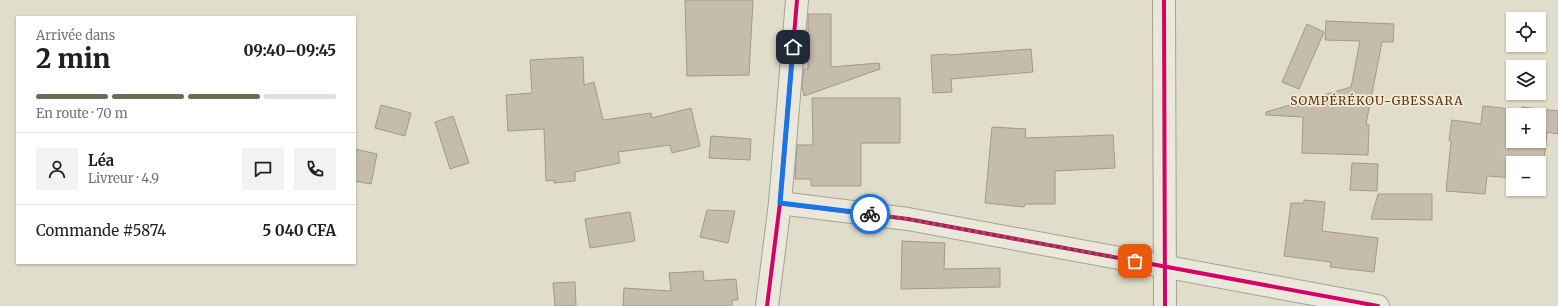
<!DOCTYPE html>
<html lang="fr">
<head>
<meta charset="utf-8">
<style>
	body { margin:0; font-family:Merriweather,serif; background:#f2f2f2; color:#202124; height:100vh; display:flex; flex-direction:column; font-size:15px; white-space:nowrap }
	* { box-sizing:border-box; margin:0 }
	p { font-size:13px; color:#757577 }
	.icon { flex:none; width:22px; height:22px; fill:none; stroke:currentColor; stroke-width:2; stroke-linecap:round; stroke-linejoin:round }
	.map { position:relative; flex:1; overflow:hidden }
	.sheet { position:absolute; left:16px; top:16px; width:340px; height:248px; display:flex; flex-direction:column; background:#fff; border-radius:0px; box-shadow:0 1px 3px #0004 }
	.sheet>* { flex:none }
	.tools { position:absolute; left:1506px; top:12px; display:grid; gap:8px }
	.tools a { display:grid; place-items:center; width:40px; height:40px; border-radius:0px; background:#fff; box-shadow:0 1px 3px #0004; font-size:20px }
	.pin { position:absolute; display:grid; place-items:center; width:34px; height:34px; color:#fff; margin:-17px; border-radius:8px; box-shadow:0 2px 6px #0006 }
	.courier { position:absolute; display:grid; place-items:center; width:40px; height:40px; margin:-20px; border:3px solid #1a73e8; border-radius:50%; background:#fff; color:#222; box-shadow:0 1px 5px #0007 }
	.summary em { font-style:normal; font-weight:800 }
	.summary div { display:flex; flex-direction:column-reverse }
	.summary { display:flex; align-items:center; justify-content:space-between; height:68px; padding:0 20px }
	h1 { font-size:26px; font-weight:800; line-height:30px }
	.bar { display:grid; grid-template-columns:repeat(4,1fr); gap:6px 4px; align-content:center; height:48px; padding:0 20px }
	.bar i { height:5px; border-radius:3px; background:#e0e0e0 }
	.bar .current { background:#70695a }
	.bar p { grid-column:span 4 }
	.line { display:flex; align-items:center; gap:10px; padding:0 20px; border-top:1px solid #e0e0e0 }
	.line div { flex:1 }
	.round { display:grid; place-items:center; flex:none; width:42px; height:42px; border-radius:0px; background:#f2f2f2 }
	.map>svg:first-child { display:block }
	.building { fill:#c5bcac; stroke:#a1998a; fill-rule:evenodd }
	.lines { fill:none; stroke-linecap:round; stroke-linejoin:round }
	.minor-casing { stroke:#a6a194; stroke-width:24 }
	.minor { stroke:#eae7db; stroke-width:22 }
	.cycleway-casing { stroke:#f3ecd0; stroke-width:6 }
	.cycleway { stroke:#d6006c; stroke-width:4 }
	.done { stroke:#70695a; stroke-width:4; stroke-dasharray:0 7.2 }
	.route { stroke:#1a73e8; stroke-width:5 }
	.labels { text-anchor:middle; stroke-width:3.5; stroke-linejoin:round; paint-order:stroke }
	.quarter-label { font-size:12px; letter-spacing:1px; fill:#5d331f; stroke:#f3ecd0 }
</style>
</head>
<body>
<div class="map">
<svg width="1558" height="306" viewBox="0 0 1558 306">
	<rect width="100%" height="100%" fill="#e1ddcb"/>
	<g class="building">
		<polygon points="685,0 753,0 749,75 687,76"/>
		<polygon points="808,14 831,14 831,67 879,63 880,69 804,96 802,85 804,69 808,69"/>
		<polygon points="1326,21 1394,24 1393,42 1382,42 1366,124 1369,125 1368,155 1302,153 1303,117 1266,115 1266,112 1351,87 1360,41 1325,40"/>
		<polygon points="1307,24 1324,32 1299,89 1282,82"/>
		<polygon points="1031,49 1033,72 951,79 952,92 933,93 931,55 949,54 949,55"/>
		<polygon points="583,57 584,85 594,82 603,120 651,113 652,118 691,108 700,146 672,153 670,145 618,152 620,163 575,172 575,181 554,183 554,180 546,181 544,129 508,131 506,95 532,93 530,60"/>
		<polygon points="812,98 900,98 900,143 861,143 861,186 811,186 811,179 795,179 797,145 813,145"/>
		<polygon points="381,105 411,113 405,136 375,128"/>
		<path d="M 1483,106 L 1521,110 L 1522,107 L 1558,111 L 1558,134 L 1547,132 L 1542,181 L 1539,181 L 1539,163 L 1513,163 L 1513,178 L 1487,176 L 1485,194 L 1446,191 L 1451,141 L 1449,140 L 1452,120 L 1481,124 ZM 1513,115 L 1539,115 L 1539,141 L 1513,141 Z"/>
		<polygon points="453,116 469,163 450,169 435,122"/>
		<polygon points="992,127 1026,129 1025,138 1113,135 1115,168 1055,171 1055,204 1025,204 1024,207 985,203"/>
		<polygon points="711,136 751,139 750,160 709,158"/>
		<polygon points="355,149 377,154 371,184 355,181"/>
		<polygon points="1352,163 1378,164 1377,191 1350,190"/>
		<polygon points="1378,194 1432,194 1432,220 1371,219"/>
		<polygon points="1304,200 1325,202 1322,231 1378,238 1374,272 1330,267 1331,262 1284,256 1291,203 1304,203"/>
		<polygon points="707,210 735,211 728,243 700,237"/>
		<polygon points="630,212 635,241 590,248 585,219"/>
		<polygon points="902,241 945,243 944,269 1000,268 1000,287 901,289"/>
		<polygon points="703,271 704,281 736,279 738,300 732,300 732,306 623,306 624,288 671,291 669,273"/>
		<polygon points="575,282 576,306 555,306 553,283"/>
	</g>
	<g class="lines">
		<defs>
			<g id="minor">
				<polyline points="1164,0 1165,306"/>
				<polyline points="780,203 908,219 1378,306"/>
				<polyline points="767,306 780,203 797,0"/>
			</g>
		</defs>
		<use href="#minor" class="minor-casing"/>
		<use href="#minor" class="minor"/>
		<defs>
			<g id="cycleway">
				<polyline points="1164,0 1165,306"/>
				<polyline points="780,203 908,219 1378,306"/>
				<polyline points="767,306 780,203 797,0"/>
			</g>
		</defs>
		<use href="#cycleway" class="cycleway-casing"/>
		<use href="#cycleway" class="cycleway"/>
	</g>
	<g class="lines">
		<polyline class="done" points="870,214 908,219 1135,261"/>
		<polyline class="route" points="793,47 780,203 870,214"/>
	</g>
	<g class="labels">
		<g class="quarter-label">
			<text x="1377" y="105">SOMPÉRÉKOU-GBESSARA</text>
		</g>
	</g>
</svg>
<div class="tools">
<a><svg class="icon" aria-label="locate" viewBox="0 0 24 24"><circle cx="12" cy="12" r="6"/><path d="M12 2v4M12 18v4M2 12h4M18 12h4"/></svg></a>
<a><svg class="icon" aria-label="layers" viewBox="0 0 24 24"><path d="M12 4l9 5-9 5-9-5zM3 14l9 5 9-5"/></svg></a>
<a>+</a>
<a>−</a>
</div>
<div class="pin" style="left:1135px;top:261px;background:#ea580c"><svg class="icon" aria-label="bag" viewBox="0 0 24 24"><path d="M5 8h14l-1 12H6zM9 8a3 3 0 0 1 6 0"/></svg></div>
<div class="pin" style="left:793px;top:47px;background:#1f2937"><svg class="icon" aria-label="home" viewBox="0 0 24 24"><path d="M3 11l9-7 9 7M6 9v11h12V9"/></svg></div>
<div class="courier" style="left:870px;top:214px"><svg class="icon" aria-label="bike" viewBox="0 0 24 24"><circle cx="6" cy="16" r="4"/><circle cx="18" cy="16" r="4"/><path d="M6 16l4-8h5l3 8M10 8l3 8H6M13 5h3"/></svg></div>
<section class="sheet">
<div class="summary"><div><h1>2 min</h1><p>Arrivée dans</p></div><em>09:40–09:45</em></div>
<div class="bar"><i class="current"></i><i class="current"></i><i class="current"></i><i></i><p>En route · 70 m</p></div>
<div class="line" style="height:72px"><a class="round"><svg class="icon" aria-label="person" viewBox="0 0 24 24"><circle cx="12" cy="8" r="4"/><path d="M4 21q1-7 8-7t8 7"/></svg></a><div><b>Léa</b><p>Livreur · 4.9</p></div><a class="round"><svg class="icon" aria-label="chat" viewBox="0 0 24 24"><path d="M4 5h16v11H9l-5 4z"/></svg></a><a class="round"><svg class="icon" aria-label="phone" viewBox="0 0 24 24"><path d="M5 4h4l2 5-3 2q2 4 5 5l2-3 5 2v4C11 20 4 13 5 4z"/></svg></a></div>
<div class="line" style="height:52px"><div>Commande #5874</div><b>5 040 CFA</b></div>
</section>
</div>
</body>
</html>
